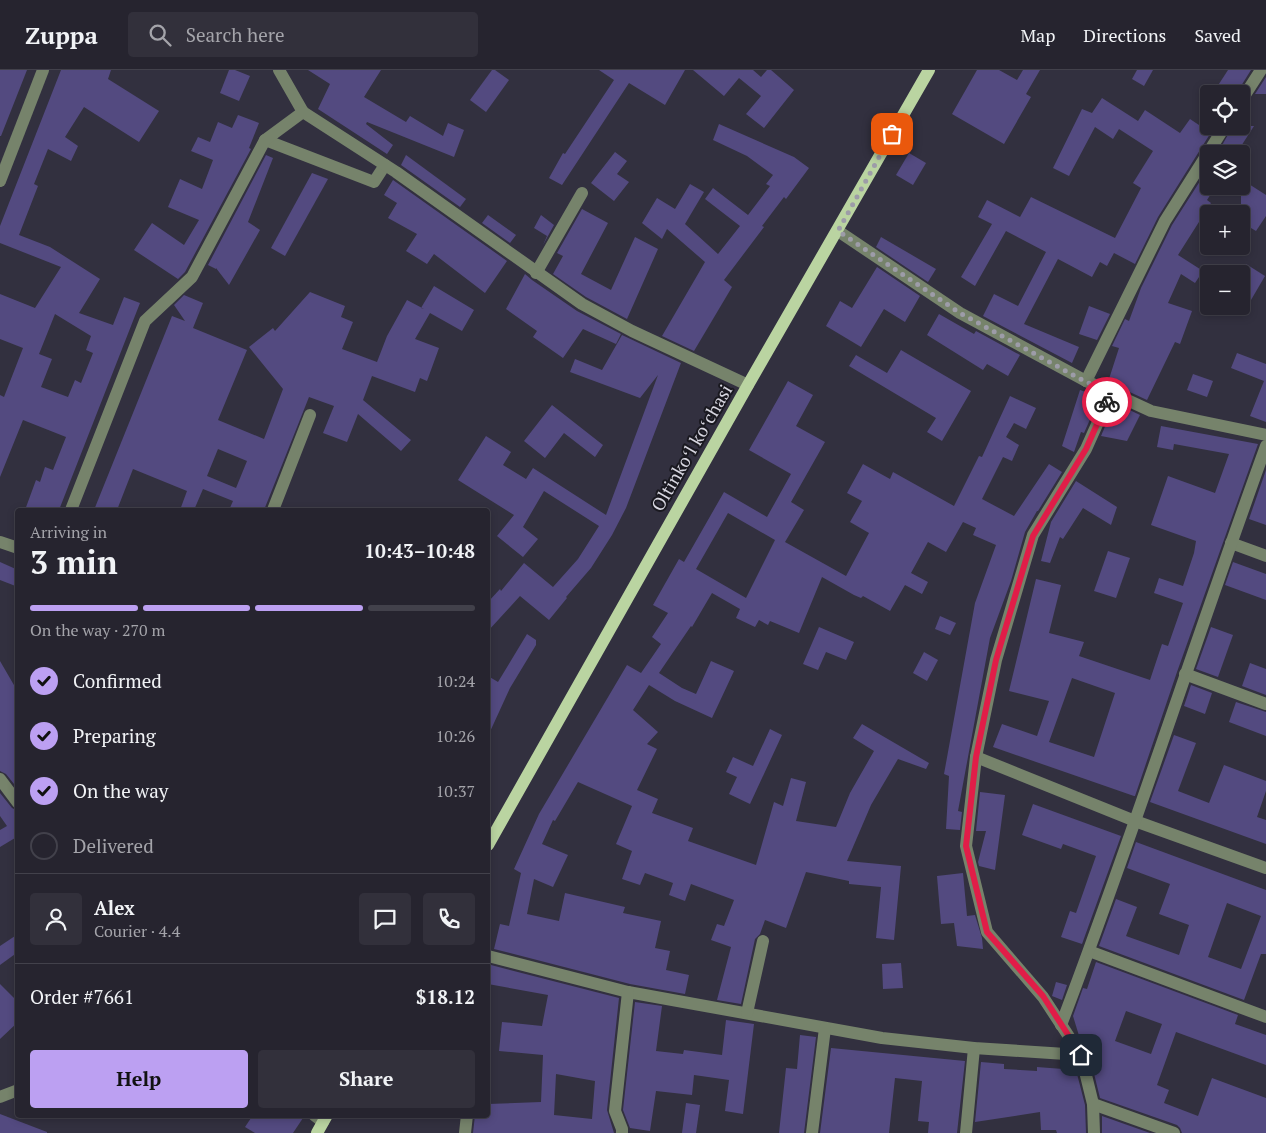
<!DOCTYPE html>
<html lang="en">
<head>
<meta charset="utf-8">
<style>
	body { margin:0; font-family:"PT Serif",serif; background:#32303b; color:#f1f3f6; height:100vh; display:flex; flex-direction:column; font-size:19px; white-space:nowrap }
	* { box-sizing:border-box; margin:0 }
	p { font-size:16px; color:#a4a4aa }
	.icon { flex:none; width:28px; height:28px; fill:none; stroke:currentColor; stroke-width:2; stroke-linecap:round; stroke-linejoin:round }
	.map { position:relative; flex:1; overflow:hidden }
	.details { position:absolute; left:15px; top:438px; width:475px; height:610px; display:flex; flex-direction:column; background:#26242f; border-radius:5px; box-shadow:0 2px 8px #0003,0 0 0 1px #42414b }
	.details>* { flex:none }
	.tools { position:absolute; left:1200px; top:15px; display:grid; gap:10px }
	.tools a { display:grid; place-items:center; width:50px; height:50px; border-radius:5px; background:#26242f; box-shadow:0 2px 8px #0003,0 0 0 1px #42414b; font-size:25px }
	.pin { position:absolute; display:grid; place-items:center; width:42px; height:42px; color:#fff; margin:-21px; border-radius:10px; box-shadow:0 2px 8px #0006 }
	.courier { position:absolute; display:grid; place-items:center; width:50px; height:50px; margin:-25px; border:4px solid #e11d48; border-radius:50%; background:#fff; color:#222; box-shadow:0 1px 6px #0007 }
	.head em { font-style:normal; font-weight:700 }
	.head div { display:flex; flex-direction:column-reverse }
	.head { display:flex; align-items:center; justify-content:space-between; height:85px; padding:0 15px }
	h1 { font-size:32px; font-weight:700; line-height:38px }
	.bar { display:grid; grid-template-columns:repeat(4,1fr); gap:8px 5px; align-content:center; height:60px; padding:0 15px }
	.bar i { height:6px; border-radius:4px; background:#42414b }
	.bar .current { background:#bca0f2 }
	.bar p { grid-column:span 4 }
	.line { display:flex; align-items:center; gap:12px; padding:0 15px; border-top:1px solid #42414b }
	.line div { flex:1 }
	.round { display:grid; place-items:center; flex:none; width:52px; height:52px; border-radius:5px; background:#32303b }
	ol { padding:0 15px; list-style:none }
	li { display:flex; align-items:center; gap:15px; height:55px }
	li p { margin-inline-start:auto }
	li .icon { padding:5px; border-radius:50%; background:#bca0f2; color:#111; stroke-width:4 }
	li:last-child { color:#a4a4aa }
	li i { width:28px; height:28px; border:2px solid #42414b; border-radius:50% }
	.primary-button { display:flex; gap:10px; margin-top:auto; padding:10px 15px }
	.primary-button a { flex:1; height:58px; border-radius:5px; background:#bca0f2; color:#111; font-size:20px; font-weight:700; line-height:58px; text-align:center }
	.primary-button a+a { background:#32303b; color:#f1f3f6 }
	header { display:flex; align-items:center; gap:30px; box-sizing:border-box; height:70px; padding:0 25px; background:#26242f; border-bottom:1px solid #42414b }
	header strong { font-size:24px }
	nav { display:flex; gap:28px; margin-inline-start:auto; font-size:18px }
	.search { width:350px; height:45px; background:#32303b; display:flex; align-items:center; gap:12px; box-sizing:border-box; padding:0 18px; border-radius:5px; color:#a4a4aa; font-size:19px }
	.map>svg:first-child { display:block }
	.building { fill:#534a80; fill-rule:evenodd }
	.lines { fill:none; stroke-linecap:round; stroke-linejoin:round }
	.minor { stroke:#76836b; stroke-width:12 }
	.major { stroke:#bad4a1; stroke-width:12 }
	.done { stroke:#9d9ca8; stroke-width:5; stroke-dasharray:0 9 }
	.route { stroke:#e11d48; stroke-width:6 }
	.labels { text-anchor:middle; stroke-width:4; stroke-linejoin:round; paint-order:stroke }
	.street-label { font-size:18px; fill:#d7d6e0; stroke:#1a1920 }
</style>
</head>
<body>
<header>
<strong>Zuppa</strong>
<div class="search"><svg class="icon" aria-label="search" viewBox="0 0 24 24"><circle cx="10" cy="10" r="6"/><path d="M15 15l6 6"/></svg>Search here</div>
<nav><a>Map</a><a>Directions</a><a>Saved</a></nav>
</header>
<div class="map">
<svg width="1266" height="1063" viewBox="0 0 1266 1063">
	<rect width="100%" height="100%" fill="#32303f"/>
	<g class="building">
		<polygon points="0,0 27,0 1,66 0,66"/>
		<path d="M 61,0 L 111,0 L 108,9 L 159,41 L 139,72 L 84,37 L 65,67 L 78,76 L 71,91 L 48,79 L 34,114 L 38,116 L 19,165 L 50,177 L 100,209 L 79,243 L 113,255 L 124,227 L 140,233 L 59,440 L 25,440 L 36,410 L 40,412 L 45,397 L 53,400 L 66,367 L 23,350 L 0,407 L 0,325 L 4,327 L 23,278 L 0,269 L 0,224 L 35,238 L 61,197 L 0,173 L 0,156 ZM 55,244 L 91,266 L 86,280 L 93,283 L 81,313 L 75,310 L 68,327 L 41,317 L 52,289 L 39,284 Z"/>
		<polygon points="229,0 235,0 250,6 239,31 220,23"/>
		<polygon points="308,0 381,0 364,27 406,52 410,46 443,66 448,53 464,60 454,87 367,52 366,54 393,75 387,84 318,39 330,14"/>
		<polygon points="492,0 495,0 509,10 486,42 470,30"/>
		<polygon points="599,0 685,0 665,35 629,13 562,115 549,108 563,83 565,84 614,10"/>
		<polygon points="693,0 753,0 761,7 767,0 771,0 794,20 764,58 746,44 761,26 739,8 724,26"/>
		<polygon points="977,0 999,0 1017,10 1023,0 1040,0 1026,24 1031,27 1004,74 952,44"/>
		<polygon points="1137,0 1153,0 1144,16 1132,9"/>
		<polygon points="1228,0 1251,0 1236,24 1227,24 1217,17"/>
		<polygon points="1266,7 1266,24 1255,24"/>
		<polygon points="1102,28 1138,51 1145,40 1180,63 1190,49 1199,55 1209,40 1209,56 1215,56 1158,147 1135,194 1114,183 1107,196 1100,192 1092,207 1058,189 1024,254 1079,277 1072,293 983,246 994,224 1018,236 1046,182 1006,161 975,216 961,207 992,154 978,147 987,130 1020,147 1031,127 1115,168 1141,118 1133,113 1153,81 1119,59 1113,69 1095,57 1069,106 1053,98 1082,39 1092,43"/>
		<polygon points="238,45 259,53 249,78 251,79 185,202 178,209 134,180 152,153 184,175 199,150 168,137 180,109 202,119 213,90 191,81 198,67 210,72 218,52 232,58"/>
		<polygon points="719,54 794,87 809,98 786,129 784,127 762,156 764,157 724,210 732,217 694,281 662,266 705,192 667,159 662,169 642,153 657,128 675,139 690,114 704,122 685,154 718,184 740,156 705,129 713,118 748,145 770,116 766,114 773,105 747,86 713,70"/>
		<polygon points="1233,56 1254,56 1236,84 1217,84"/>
		<polygon points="615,82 627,91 617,104 629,112 614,131 591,113"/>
		<polygon points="909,83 926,93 913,115 896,105"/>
		<polygon points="266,85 273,88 248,152 260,160 229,215 216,198 216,199 208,195"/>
		<polygon points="406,85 466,129 460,137 401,95"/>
		<polygon points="1209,97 1209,116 1216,116 1207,130 1211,133 1178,185 1203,201 1195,213 1181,204 1168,233 1192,241 1180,274 1175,272 1147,330 1108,312 1119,278 1112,276 1125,249 1129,251 1141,218 1172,155"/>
		<polygon points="312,103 328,109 285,186 271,178"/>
		<polygon points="1241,109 1266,125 1266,146 1256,161 1241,152"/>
		<polygon points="393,110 507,191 485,223 434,184 427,194 406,181 417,164 388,148 397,133 384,125"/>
		<polygon points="582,139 608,153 581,204 611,220 635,167 658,179 627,249 586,227 553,204 563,186 557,183"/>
		<polygon points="488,145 516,165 510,173 482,153"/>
		<polygon points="541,145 554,155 543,175 547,166 534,158"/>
		<polygon points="881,167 936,199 928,212 876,177"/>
		<polygon points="1246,194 1265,206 1251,230 1241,225 1241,202"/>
		<polygon points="877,197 920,226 905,252 884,239 861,277 826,256 840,231 852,238"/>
		<polygon points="525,204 532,210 577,241 621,264 616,274 583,259 563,288 533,267 537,261 506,239"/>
		<path d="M 434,216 L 474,240 L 462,261 L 430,243 L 415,269 L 439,278 L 427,311 L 420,308 L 415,322 L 372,306 L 363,330 L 411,370 L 401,381 L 358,344 L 347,372 L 323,363 L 334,336 L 309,327 L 264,440 L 229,440 L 233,431 L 203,419 L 194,440 L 180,440 L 187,421 L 133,399 L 117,440 L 94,440 L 172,246 L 185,251 L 174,235 L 184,225 L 203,233 L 193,258 L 247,280 L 218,350 L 264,369 L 283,319 L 249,277 L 273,258 L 275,261 L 310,222 L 345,236 L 341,247 L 353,252 L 342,279 L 377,292 L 387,266 L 407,230 L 424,239 L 421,238 ZM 218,379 L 247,391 L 236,418 L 207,406 Z"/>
		<polygon points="1089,236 1110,244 1097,270 1079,264"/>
		<polygon points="939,244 974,264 976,261 1020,285 1008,306 987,294 983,300 927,265"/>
		<polygon points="622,265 681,293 626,438 612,465 591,498 566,527 567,528 549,550 520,526 488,561 488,532 500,519 501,521 524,493 553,517 578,489 599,456 544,421 523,457 538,469 523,487 497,466 514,445 458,410 486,366 511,382 503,395 526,409 533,398 606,445 658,305 640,328 570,302 575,289 602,300"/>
		<polygon points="901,280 971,321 942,371 927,362 936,348 849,296 856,285 887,303"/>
		<polygon points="1237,283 1266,294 1266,352 1250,346 1264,311 1231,298"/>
		<polygon points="1193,304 1213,311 1207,327 1187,320"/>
		<path d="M 788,311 L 813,325 L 796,356 L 825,372 L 791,432 L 804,440 L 785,472 L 846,506 L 869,463 L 850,452 L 862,431 L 847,423 L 863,394 L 890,409 L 893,402 L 954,436 L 979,386 L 982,387 L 1010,326 L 1036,338 L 1026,359 L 1014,353 L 1006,367 L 1019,375 L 1012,391 L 1003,387 L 982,429 L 1014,446 L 1049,394 L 1062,402 L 1038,441 L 1037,441 L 1025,462 L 1011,511 L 990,568 L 958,741 L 962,742 L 960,760 L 946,759 L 949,706 L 944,704 L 975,533 L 996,475 L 973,465 L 976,458 L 963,452 L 946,482 L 928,472 L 911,503 L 928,512 L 922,524 L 905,515 L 890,541 L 863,526 L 861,528 L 854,525 L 822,507 L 799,563 L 770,551 L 768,555 L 759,550 L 755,557 L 736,548 L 740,539 L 712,523 L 692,557 L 691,556 L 659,603 L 682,618 L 696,624 L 711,591 L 734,601 L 712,648 L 675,631 L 649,615 L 633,640 L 658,662 L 647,674 L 657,679 L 637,720 L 658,729 L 652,743 L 693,758 L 688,771 L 756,795 L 774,732 L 783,736 L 791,708 L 806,712 L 796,751 L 836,757 L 850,723 L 874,681 L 853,668 L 862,654 L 929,693 L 926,699 L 898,689 L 871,735 L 847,791 L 901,796 L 894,870 L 876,868 L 881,817 L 849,814 L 849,811 L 806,802 L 786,858 L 765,850 L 760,864 L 755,869 L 741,934 L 717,930 L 731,877 L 711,870 L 717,854 L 724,856 L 734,830 L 691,814 L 685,831 L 669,825 L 673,813 L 645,803 L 640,815 L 622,809 L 632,781 L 616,774 L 632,736 L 578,712 L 555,751 L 553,750 L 542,774 L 568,785 L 553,817 L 534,809 L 527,844 L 559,851 L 565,823 L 625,837 L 623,843 L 661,851 L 655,878 L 670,881 L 666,900 L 689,905 L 685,924 L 630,914 L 494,879 L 500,854 L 509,856 L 521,803 L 514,799 L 539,744 L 627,595 L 641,603 L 661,574 L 652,567 L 668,543 L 653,535 L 679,489 L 684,492 L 724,422 L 767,447 L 791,404 L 749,380 ZM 728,443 L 775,470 L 746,528 L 696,499 Z"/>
		<polygon points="1080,320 1100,327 1084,363 1081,362 1074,382 1062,376"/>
		<polygon points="1115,333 1140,345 1127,371 1101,366"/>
		<polygon points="552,335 603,375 595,387 564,363 545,388 524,371"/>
		<path d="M 1161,356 L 1258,374 L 1177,602 L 1135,726 L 1134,726 L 993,677 L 1002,654 L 1037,666 L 1049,631 L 1009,621 L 1036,509 L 1061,515 L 1049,563 L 1084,572 L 1079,586 L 1150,610 L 1162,574 L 1168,576 L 1183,533 L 1154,523 L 1159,508 L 1183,516 L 1194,483 L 1196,471 L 1151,455 L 1168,406 L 1215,423 L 1229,384 L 1174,374 L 1173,380 L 1157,377 ZM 1072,608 L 1115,623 L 1094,687 L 1049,672 Z"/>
		<polygon points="1266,400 1266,455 1249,449"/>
		<polygon points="1076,411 1117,437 1111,455 1083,438 1063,469 1060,467 1050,493 1041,491 1051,452"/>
		<polygon points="1108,481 1130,488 1116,528 1094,521"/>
		<polygon points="0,492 18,500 18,517 0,510"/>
		<polygon points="1233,492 1266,504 1266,530 1225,515"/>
		<polygon points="940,546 956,553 950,565 935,559"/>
		<polygon points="819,557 854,572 846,590 826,582 818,600 803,594"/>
		<polygon points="1211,557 1233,565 1218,607 1196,599"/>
		<polygon points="527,564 536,570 536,575 510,618 488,666 488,606 498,612"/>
		<polygon points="924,582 938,590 927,611 913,603"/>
		<polygon points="0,591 18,622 18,719 6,704 0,701"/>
		<polygon points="1250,593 1266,599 1266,625 1242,616"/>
		<polygon points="1191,615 1212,623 1205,644 1184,636"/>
		<polygon points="1236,632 1266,642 1266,666 1229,652"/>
		<polygon points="770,659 782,665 750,734 729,724 737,707 726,702 733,687 753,696"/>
		<polygon points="1174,665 1196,673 1178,721 1209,733 1224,695 1266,711 1266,721 1257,747 1266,750 1266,774 1150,732"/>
		<polygon points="980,722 1005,725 995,800 979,796 978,792 986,761 976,761"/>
		<polygon points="0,723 12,738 18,741 18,771 15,768 0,777 0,760 7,756 0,746"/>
		<polygon points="1033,734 1121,766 1082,874 1061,867 1070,841 1076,843 1096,786 1063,774 1061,779 1022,765"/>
		<path d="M 1136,772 L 1266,820 L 1266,884 L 1261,884 L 1244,930 L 1099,876 L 1116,829 L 1137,837 L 1126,866 L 1179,885 L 1189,855 L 1159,844 L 1170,814 L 1127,798 ZM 1227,833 L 1261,846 L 1241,899 L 1208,887 Z"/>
		<polygon points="963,803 967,846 975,845 982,868 983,879 957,876 954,853 941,854 937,806"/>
		<polygon points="18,864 18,882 0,895 0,876"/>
		<path d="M 1096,892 L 1238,945 L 1235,954 L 1266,965 L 1266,995 L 1176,962 L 1157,1015 L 1169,1020 L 1164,1033 L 1198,1046 L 1212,1008 L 1266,1028 L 1266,1063 L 1182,1063 L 1180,1058 L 1177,1055 L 1100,1028 L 1089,983 L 1080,969 L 1073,946 L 1083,918 L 1087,919 ZM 1126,941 L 1162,954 L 1151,984 L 1115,971 Z"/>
		<polygon points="901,893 903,918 883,919 882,894"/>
		<path d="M 491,895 L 619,928 L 607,1040 L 614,1063 L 473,1063 L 475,1045 L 488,1045 L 488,1034 L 541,1032 L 543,985 L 499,981 L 502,952 L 542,956 L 548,925 L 488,914 ZM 556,1004 L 595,1011 L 592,1049 L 554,1045 Z"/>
		<polygon points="1056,912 1067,915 1062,930 1052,926"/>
		<polygon points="0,914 18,932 18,952 0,969"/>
		<polygon points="635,932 662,936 656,981 683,984 684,980 722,985 726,950 754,954 743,1044 725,1041 729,1010 694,1005 692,1025 656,1021 650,1061 630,1058 623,1040"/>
		<polygon points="800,965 816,967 804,1063 779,1063 786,998 797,999"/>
		<polygon points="831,978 965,991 957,1063 928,1063 929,1052 918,1051 922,1011 895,1008 889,1063 820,1063"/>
		<polygon points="981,992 1004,994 1004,999 1037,1001 1037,997 1076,1000 1085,1035 1086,1063 1057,1063 1056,1060 1041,1060 1040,1042 975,1052"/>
		<polygon points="686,1033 700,1035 696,1063 682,1063"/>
		<polygon points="0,1044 47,1062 47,1063 0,1063"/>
		<polygon points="253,1045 305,1045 293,1063 255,1063 245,1057"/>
		<polygon points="1102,1046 1150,1063 1102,1063"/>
	</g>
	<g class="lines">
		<g class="minor">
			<polyline points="279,0 303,42"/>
			<polyline points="1241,31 1261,0"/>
			<polyline points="265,70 374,112 385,95"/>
			<polyline points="0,111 43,0"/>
			<polyline points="838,161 960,243 1086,311 1151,341 1266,365"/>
			<polyline points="536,203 582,123"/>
			<polyline points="1086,311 1165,151 1225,56"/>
			<polyline points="71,440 145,251 192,207 265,70 303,42 396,102 582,234 632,261 748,315"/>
			<polyline points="273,440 310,345"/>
			<polyline points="0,472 18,478"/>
			<polyline points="1231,473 1266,486"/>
			<polyline points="1185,604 1266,634"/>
			<polyline points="976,687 1135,751 1266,798"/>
			<polyline points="0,709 18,733"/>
			<polyline points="1089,881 1266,947"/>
			<polyline points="488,886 628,922 882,968 974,978 1081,985"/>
			<polyline points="747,943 763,871"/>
			<path d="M 1061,955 C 1134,764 1196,568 1266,376"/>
			<polyline points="0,1027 18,1020"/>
			<polyline points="1093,1034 1174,1063"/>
			<polyline points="314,1045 323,1052"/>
			<polyline points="465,1063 467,1045"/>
			<polyline points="622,1063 622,1059 615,1041 628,922"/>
			<polyline points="812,1063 825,958"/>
			<polyline points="966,1063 974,978"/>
			<polyline points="1094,1063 1093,1034 1081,985 1043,927 987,862 966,776 976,687 996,590 1033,465 1086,379 1111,323"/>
		</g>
		<g class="major">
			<polyline points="488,775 748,315 929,0"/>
			<polyline points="317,1063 327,1045"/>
		</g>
	</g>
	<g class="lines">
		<polyline class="done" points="892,64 838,161 960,243 1086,312 1111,323 1107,332"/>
		<polyline class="route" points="1081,985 1043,926 987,862 966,776 976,687 996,590 1033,466 1086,379 1107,332"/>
	</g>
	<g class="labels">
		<g class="street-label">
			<text transform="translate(692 378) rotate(-60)" y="6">Oltinkoʻl koʻchasi</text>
		</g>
	</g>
</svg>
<div class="tools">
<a><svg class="icon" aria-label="locate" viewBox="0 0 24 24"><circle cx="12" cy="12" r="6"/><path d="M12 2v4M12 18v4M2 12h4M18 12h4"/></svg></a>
<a><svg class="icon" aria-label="layers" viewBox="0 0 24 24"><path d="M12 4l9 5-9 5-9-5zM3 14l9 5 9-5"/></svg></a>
<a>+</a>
<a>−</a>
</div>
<div class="pin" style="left:892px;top:64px;background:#ea580c"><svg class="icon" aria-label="bag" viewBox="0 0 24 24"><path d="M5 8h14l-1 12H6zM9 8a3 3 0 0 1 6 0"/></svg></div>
<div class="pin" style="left:1081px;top:985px;background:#1f2937"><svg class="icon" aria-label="home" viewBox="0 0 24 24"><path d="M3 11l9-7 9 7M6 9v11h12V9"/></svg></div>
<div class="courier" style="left:1107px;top:332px"><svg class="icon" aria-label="bike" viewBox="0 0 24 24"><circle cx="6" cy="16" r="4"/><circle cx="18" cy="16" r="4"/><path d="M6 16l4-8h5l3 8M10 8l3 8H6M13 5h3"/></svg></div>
<section class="details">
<div class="head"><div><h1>3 min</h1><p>Arriving in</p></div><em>10:43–10:48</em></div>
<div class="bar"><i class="current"></i><i class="current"></i><i class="current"></i><i></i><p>On the way · 270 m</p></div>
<ol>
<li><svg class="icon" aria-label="check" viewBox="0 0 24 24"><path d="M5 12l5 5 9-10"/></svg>Confirmed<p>10:24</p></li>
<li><svg class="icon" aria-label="check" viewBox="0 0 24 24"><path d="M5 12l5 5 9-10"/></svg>Preparing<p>10:26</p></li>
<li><svg class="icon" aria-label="check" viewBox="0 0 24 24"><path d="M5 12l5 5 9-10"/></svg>On the way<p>10:37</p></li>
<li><i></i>Delivered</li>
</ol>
<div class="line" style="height:90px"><a class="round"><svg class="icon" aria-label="person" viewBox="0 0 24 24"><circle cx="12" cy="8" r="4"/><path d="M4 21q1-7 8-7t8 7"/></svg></a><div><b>Alex</b><p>Courier · 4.4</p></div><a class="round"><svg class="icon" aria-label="chat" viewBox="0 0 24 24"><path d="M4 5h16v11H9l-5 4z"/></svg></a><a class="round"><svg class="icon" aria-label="phone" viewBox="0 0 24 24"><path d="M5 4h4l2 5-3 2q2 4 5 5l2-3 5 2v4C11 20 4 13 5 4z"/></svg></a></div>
<div class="line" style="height:65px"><div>Order #7661</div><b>$18.12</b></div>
<div class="primary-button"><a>Help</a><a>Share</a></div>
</section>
</div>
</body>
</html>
